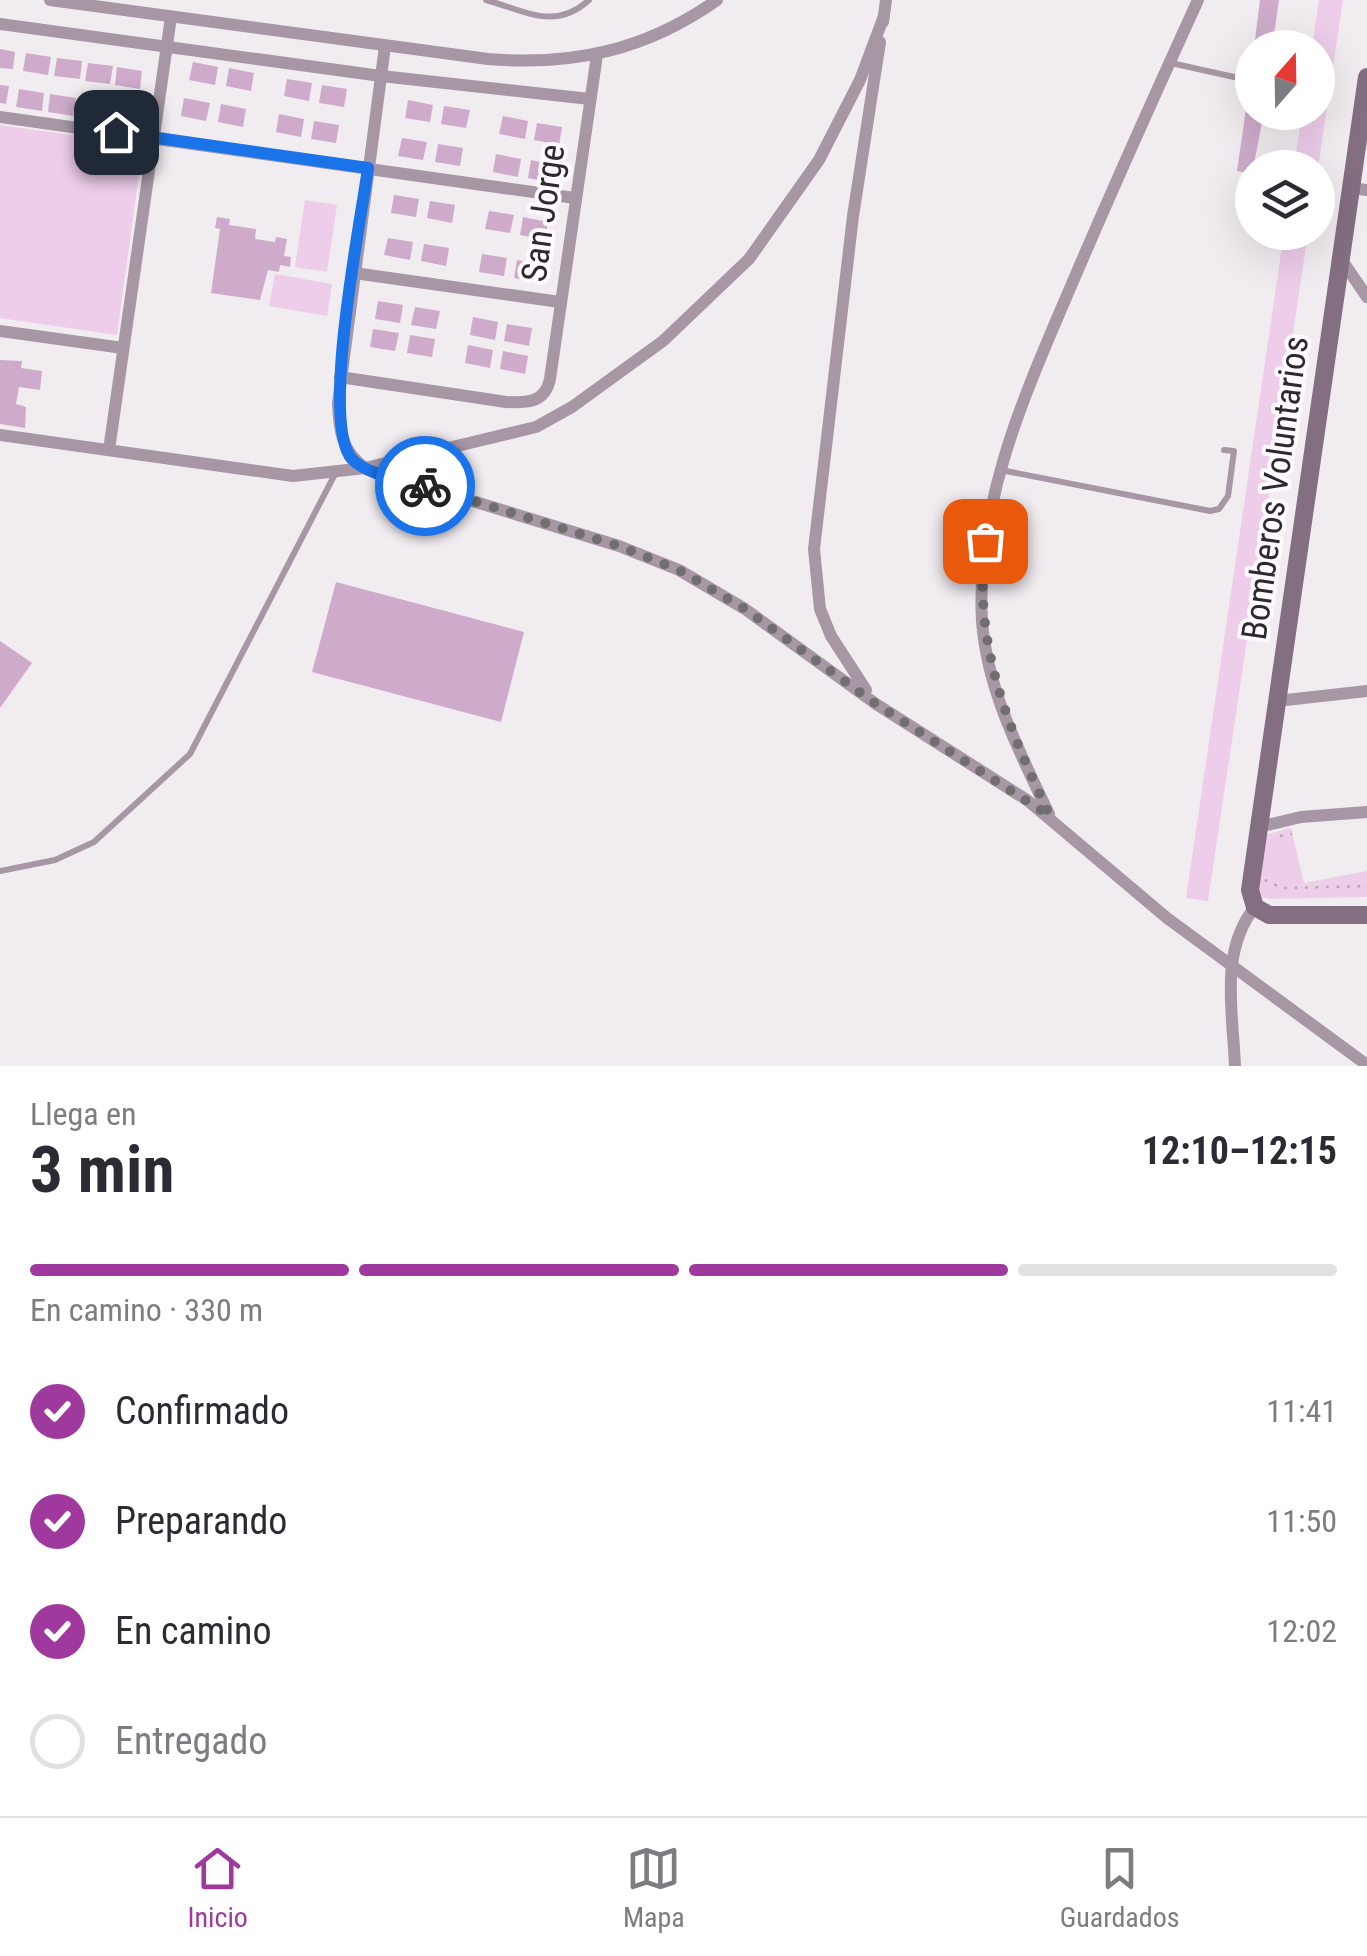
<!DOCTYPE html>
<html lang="es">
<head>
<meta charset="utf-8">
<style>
	body { margin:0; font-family:"Roboto Condensed",sans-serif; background:#f7f7f7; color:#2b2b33; height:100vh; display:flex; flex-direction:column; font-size:38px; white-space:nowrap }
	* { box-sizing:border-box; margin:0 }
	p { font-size:32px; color:#7c7c81 }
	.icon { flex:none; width:55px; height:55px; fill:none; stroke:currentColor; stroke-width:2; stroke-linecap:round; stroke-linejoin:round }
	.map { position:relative; height:1066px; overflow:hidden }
	.side { display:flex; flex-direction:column; background:#fff; flex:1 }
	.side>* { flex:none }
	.needle { width:65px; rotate:20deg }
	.tools { position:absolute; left:1235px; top:30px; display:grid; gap:20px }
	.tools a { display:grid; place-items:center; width:100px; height:100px; border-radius:50%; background:#fff; box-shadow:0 10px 40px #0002; font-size:50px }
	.pin { position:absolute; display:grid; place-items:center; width:85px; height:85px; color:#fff; margin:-42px; border-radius:20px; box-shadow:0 5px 15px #0006 }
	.courier { position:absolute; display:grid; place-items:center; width:100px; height:100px; margin:-50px; border:8px solid #1a73e8; border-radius:50%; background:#fff; color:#222; box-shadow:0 2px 12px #0007 }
	.headline em { font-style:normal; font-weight:700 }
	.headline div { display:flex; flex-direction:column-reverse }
	.headline { display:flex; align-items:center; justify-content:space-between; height:170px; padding:0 30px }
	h1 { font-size:65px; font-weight:700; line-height:75px }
	.bar { display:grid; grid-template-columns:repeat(4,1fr); gap:15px 10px; align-content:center; height:120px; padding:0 30px }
	.bar i { height:12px; border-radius:8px; background:#e1e1e2 }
	.bar .current { background:#a0399d }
	.bar p { grid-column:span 4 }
	ol { padding:0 30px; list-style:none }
	li { display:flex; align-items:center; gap:30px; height:110px }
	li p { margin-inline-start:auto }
	li .icon { padding:10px; border-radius:50%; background:#a0399d; color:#fff; stroke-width:4 }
	li:last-child { color:#7c7c81 }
	li i { width:55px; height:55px; border:5px solid #e1e1e2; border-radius:50% }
	.tabs { display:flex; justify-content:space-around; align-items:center; height:140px; border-top:2px solid #e1e1e2; background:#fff; font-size:28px; color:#7c7c81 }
	.tabs a { display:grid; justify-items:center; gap:5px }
	.tabs .current { color:#a0399d }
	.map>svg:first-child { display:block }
	.green { fill:#edcdea }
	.building { fill:#ceabcb }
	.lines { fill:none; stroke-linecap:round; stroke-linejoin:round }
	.path { stroke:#aca8ab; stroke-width:2.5; stroke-dasharray:2.5 8; stroke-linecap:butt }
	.service { stroke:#a797a5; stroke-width:6 }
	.minor { stroke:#a797a5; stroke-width:12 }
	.secondary { stroke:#846e82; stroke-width:18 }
	.done { stroke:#716e71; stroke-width:10; stroke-dasharray:0 18 }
	.route { stroke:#1a73e8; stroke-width:12 }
	.labels { text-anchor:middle; stroke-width:8; stroke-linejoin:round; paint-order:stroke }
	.street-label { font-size:35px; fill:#2c2a2c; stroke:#fef9fe }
</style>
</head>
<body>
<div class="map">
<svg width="1367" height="1066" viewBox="0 0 1367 1066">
	<rect width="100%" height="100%" fill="#f1ecf0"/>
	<g class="green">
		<polygon points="1319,0 1343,0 1318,168 1294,167 1302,113 1318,112 1318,48 1312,47"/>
		<polygon points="0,125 143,145 117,335 0,318"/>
		<polygon points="305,200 337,205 327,272 295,267"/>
		<polygon points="1284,233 1308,233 1208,901 1186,898"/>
		<polygon points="275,274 332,284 327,316 269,306"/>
		<polygon points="1291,828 1304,883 1367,871 1367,897 1269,899 1257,895 1264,835"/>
	</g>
	<g class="building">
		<polygon points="1260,0 1279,0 1272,48 1254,48"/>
		<polygon points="0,49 15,52 13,69 0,68"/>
		<polygon points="26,53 51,57 48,75 23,71"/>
		<polygon points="57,58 82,61 80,79 54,76"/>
		<polygon points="193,62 218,67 215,85 189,80"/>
		<polygon points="88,63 113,66 110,84 85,81"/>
		<polygon points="117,67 142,71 140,89 115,85"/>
		<polygon points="229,68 254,73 251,91 226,86"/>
		<polygon points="287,79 312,83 309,101 284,96"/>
		<polygon points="0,85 9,86 6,104 0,103"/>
		<polygon points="322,85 347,89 344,107 319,103"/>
		<polygon points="1249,88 1252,88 1252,112 1264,112 1252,174 1237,171"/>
		<polygon points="19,89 44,93 42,111 16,107"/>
		<polygon points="50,94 76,98 73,116 48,112"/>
		<polygon points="184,98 210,103 206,121 181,116"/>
		<polygon points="81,99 106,103 103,121 78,117"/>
		<polygon points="408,100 433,105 430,122 405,118"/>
		<polygon points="221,104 246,109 243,127 218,122"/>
		<polygon points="110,105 136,109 133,126 108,122"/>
		<polygon points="444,106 470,110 466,128 441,124"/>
		<polygon points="279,114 304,119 301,137 276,132"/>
		<polygon points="503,116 528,121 525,139 499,134"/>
		<polygon points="314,121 339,125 336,143 311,139"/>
		<polygon points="537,123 562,127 559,145 534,140"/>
		<polygon points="402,138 427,142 423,160 398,156"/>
		<polygon points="438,144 463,148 460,166 435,162"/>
		<polygon points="496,154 521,159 518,177 493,172"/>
		<polygon points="531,160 556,165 553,183 528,178"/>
		<polygon points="394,195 419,199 416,217 391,213"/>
		<polygon points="430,201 455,205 452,223 427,218"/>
		<polygon points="489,211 514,215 510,233 485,229"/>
		<polygon points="217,217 230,219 229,225 256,229 255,239 275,242 276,237 287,239 284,256 291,257 290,267 280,265 279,272 268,270 260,300 211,293 220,229 215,228"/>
		<polygon points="523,217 548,222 545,240 520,235"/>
		<polygon points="388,238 413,242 410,260 384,255"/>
		<polygon points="424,244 449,248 446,266 421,261"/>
		<polygon points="482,254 507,258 504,276 479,272"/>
		<polygon points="517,260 542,265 539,282 514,278"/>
		<polygon points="378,301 403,305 400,323 375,319"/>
		<polygon points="415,307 440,311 436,329 411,325"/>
		<polygon points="473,317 498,322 495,340 470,335"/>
		<polygon points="507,324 532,328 529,346 504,341"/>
		<polygon points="373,329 399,333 395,351 370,347"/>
		<polygon points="410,335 435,339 432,357 407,353"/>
		<polygon points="468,345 493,350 490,368 465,363"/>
		<polygon points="503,351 528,356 525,374 500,369"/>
		<polygon points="0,360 22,361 21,368 42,371 40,390 19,387 16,404 26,407 25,428 0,424"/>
		<polygon points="336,582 524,632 501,722 312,672"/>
		<polygon points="0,641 32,663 0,708"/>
	</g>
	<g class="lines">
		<g class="path">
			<polyline points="1280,836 1292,834"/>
			<polyline points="1265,880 1282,888 1367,886"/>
		</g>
		<g class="service">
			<path d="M 486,0 C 526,11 555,31 589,0"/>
			<polyline points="1171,63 1252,81"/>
			<polyline points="1001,470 1210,511 1219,509 1228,496 1234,451 1224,450"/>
			<polyline points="0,871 55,860 94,842 190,754 335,474"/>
		</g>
		<g class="minor">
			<path d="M 50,0 L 488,59 C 574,66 646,50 717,0"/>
			<polyline points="883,22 886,0"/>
			<polyline points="0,24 381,76 590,99"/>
			<path d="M 385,46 L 338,403 C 339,431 342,451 365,468 L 619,546 L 679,570 L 745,609 L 876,704 L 1027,800 L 1167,918 L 1367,1065"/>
			<polyline points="0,117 575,198"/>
			<polyline points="1351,188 1367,190"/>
			<polyline points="1341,259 1367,297"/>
			<polyline points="354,273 560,302"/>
			<polyline points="0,331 123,348"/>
			<path d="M 340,377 L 506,402 C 527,403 545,403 550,379 L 597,55"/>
			<polyline points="0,435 293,476 365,468 536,427 572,407 663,341 749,259 819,160 860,80 884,16"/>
			<polyline points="109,450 171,17"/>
			<polyline points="866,690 831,636 820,609 814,549 853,216 880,42"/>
			<polyline points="1277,701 1367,691"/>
			<path d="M 1049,814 C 1020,753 987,690 982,621 C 975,497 1030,383 1077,272 C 1116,181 1157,90 1198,0"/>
			<polyline points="1259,827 1301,817 1367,812"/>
			<path d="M 1235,1066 C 1233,1013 1219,951 1255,907"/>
		</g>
		<polyline class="secondary" points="1367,77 1250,890 1255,907 1269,915 1367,915"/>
	</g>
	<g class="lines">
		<path class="done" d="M 425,486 L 619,546 L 679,570 L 745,609 L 876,704 L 1050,816 C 1007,726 973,643 985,541"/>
		<path class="route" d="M 116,132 L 368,168 C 361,221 320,423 352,459 C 368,476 403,479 425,486"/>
	</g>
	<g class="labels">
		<g class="street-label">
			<text transform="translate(543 213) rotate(-82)" y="12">San Jorge</text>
			<text transform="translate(1275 488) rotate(-82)" y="12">Bomberos Voluntarios</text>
		</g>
	</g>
</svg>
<div class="tools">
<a><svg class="needle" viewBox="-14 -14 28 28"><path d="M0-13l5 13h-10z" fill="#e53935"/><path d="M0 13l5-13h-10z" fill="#7c7c81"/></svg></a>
<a><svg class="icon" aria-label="layers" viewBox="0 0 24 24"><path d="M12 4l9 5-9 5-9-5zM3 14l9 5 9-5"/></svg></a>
</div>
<div class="pin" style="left:985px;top:541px;background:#ea580c"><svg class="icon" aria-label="bag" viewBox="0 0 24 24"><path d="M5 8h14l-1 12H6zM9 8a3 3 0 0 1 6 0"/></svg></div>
<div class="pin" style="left:116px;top:132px;background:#1f2937"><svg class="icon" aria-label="home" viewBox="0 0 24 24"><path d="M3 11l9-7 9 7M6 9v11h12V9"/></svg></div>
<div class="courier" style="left:425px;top:486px"><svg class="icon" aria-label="bike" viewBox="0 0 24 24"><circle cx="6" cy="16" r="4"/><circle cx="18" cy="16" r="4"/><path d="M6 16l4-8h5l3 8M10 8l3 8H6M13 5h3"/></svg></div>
</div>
<section class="side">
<div class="headline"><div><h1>3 min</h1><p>Llega en</p></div><em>12:10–12:15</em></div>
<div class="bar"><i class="current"></i><i class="current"></i><i class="current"></i><i></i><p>En camino · 330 m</p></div>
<ol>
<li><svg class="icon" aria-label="check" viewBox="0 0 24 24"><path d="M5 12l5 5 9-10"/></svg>Confirmado<p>11:41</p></li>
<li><svg class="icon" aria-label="check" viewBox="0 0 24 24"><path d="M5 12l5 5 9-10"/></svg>Preparando<p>11:50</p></li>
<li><svg class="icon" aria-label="check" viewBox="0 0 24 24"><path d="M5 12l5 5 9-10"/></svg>En camino<p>12:02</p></li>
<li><i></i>Entregado</li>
</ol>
</section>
<nav class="tabs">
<a class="current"><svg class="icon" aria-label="home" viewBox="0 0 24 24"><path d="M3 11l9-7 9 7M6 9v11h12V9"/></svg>Inicio</a>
<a><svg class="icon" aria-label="map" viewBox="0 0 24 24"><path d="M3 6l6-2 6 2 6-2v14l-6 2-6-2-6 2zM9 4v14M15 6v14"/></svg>Mapa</a>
<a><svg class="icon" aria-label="saved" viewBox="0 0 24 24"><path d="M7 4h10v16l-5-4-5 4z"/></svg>Guardados</a>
</nav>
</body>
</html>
